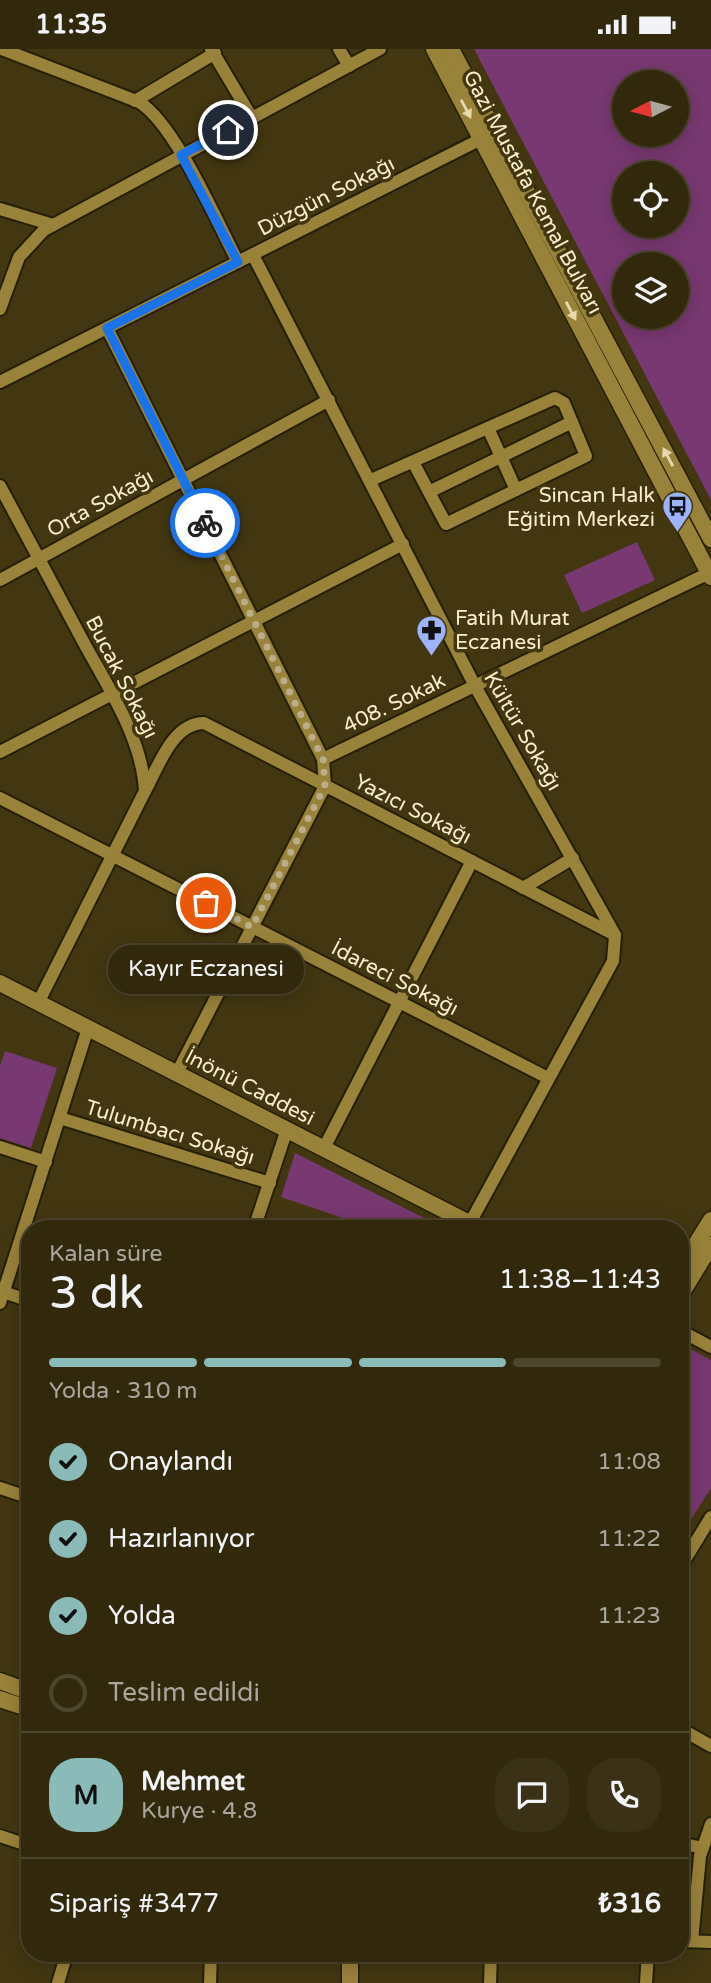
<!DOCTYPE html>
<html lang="tr">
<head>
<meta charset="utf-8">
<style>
	body { margin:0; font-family:"Varela Round",sans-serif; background:#3a3116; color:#f1f3f6; height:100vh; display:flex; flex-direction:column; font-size:26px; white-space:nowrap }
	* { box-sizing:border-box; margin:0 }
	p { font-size:23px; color:#a8a69d }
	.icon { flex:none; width:38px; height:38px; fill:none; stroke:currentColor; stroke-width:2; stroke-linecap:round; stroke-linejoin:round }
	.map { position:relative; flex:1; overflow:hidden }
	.details { position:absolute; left:21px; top:1171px; width:668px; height:742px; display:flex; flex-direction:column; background:#32290d; border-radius:28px; box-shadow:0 4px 18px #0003,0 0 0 2px #4d452e }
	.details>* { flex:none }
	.needle { width:46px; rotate:264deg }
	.tools { position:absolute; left:612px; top:21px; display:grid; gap:14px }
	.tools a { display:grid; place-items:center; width:77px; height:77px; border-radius:50%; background:#32290d; box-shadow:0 4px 18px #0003,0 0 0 2px #4d452e; font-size:35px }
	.pin { position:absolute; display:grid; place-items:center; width:60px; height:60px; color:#fff; margin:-30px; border:4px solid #fff; border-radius:50%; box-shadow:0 2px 7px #0007 }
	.courier { position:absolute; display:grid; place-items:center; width:70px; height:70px; margin:-35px; border:5px solid #1a73e8; border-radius:50%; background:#fff; color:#222; box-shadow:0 2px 9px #0007 }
	.bubble { position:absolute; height:49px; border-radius:24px; background:#32290d; box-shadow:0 4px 18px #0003,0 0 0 2px #4d452e; font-size:23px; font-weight:600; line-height:49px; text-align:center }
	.overview em { font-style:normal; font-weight:600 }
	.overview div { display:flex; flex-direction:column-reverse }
	.overview { display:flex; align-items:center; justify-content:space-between; height:119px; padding:0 28px }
	h1 { font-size:46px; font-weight:600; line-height:52px }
	.bar { display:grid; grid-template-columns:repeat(4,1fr); gap:10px 7px; align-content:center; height:84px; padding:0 28px }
	.bar i { height:9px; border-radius:5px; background:#4d452e }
	.bar .current { background:#8bbbb9 }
	.bar p { grid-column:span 4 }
	.line { display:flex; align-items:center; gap:18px; padding:0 28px; border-top:2px solid #4d452e }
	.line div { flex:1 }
	.round { display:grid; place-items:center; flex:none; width:74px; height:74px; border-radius:28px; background:#3a3116 }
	ol { padding:0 28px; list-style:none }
	li { display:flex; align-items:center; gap:21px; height:77px }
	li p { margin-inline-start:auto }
	li .icon { padding:7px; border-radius:50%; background:#8bbbb9; color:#111; stroke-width:4 }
	li:last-child { color:#a8a69d }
	li i { width:38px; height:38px; border:4px solid #4d452e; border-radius:50% }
	.status { display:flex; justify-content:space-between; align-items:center; height:49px; padding:0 35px; background:#32290d; direction:ltr }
	.status svg { height:19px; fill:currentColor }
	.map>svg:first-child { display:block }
	.green { fill:#783871; fill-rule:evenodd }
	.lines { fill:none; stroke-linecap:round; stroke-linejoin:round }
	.street-casing { stroke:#261f08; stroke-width:16 }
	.secondary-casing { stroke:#261f08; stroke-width:19 }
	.street { stroke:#99823a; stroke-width:12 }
	.secondary { stroke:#99823a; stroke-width:16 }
	.oneway { fill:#e7d8ae }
	.done { stroke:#baae8a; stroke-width:7; stroke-dasharray:0 12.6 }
	.route { stroke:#1a73e8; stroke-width:9 }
	.labels { text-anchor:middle; stroke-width:7; stroke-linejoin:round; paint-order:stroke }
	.street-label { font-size:21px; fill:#faeecb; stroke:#433711 }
	.poi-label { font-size:21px; fill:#faeecb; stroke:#433711; text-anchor:end }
</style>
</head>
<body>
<div class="status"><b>11:35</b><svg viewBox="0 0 49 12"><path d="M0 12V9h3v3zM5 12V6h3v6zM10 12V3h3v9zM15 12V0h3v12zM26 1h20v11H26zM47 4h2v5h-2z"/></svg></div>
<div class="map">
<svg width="711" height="1934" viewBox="0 0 711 1934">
	<rect width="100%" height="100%" fill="#433711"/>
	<g class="green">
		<path d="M 474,0 L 711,0 L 711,451 ZM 677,33 L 677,86 L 625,86 L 625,33 ZM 677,124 L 677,177 L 625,177 L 625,124 ZM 625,215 L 677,215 L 677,268 L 625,268 Z"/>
		<polygon points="637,493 655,531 582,564 564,526"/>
		<polygon points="5,1002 57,1019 31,1099 0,1089 0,1017"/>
		<polygon points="295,1104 444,1179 372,1179 281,1148"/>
		<polygon points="681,1295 711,1311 711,1439 681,1486"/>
	</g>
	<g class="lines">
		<defs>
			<g id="street">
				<path d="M 2,0 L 139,53 C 175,75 217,173 238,213"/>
				<polyline points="211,0 252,69"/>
				<polyline points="339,0 349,17"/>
				<polyline points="135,52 215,4"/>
				<polyline points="0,160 53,176"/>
				<polyline points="253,206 475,637 615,886 613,912 470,1174"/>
				<polyline points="0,260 19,208 44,181 380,0"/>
				<polyline points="107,279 323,710 325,737 177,1024"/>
				<polyline points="0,333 481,90"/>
				<polyline points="488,379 516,441"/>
				<polyline points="371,431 555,349 564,354 586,407 446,475 413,413"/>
				<path d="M 0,437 C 28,489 56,542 84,594 C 109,640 142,689 145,742 L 38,954"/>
				<polyline points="429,443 572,373"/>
				<polyline points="0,531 329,351"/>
				<polyline points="0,703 403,495"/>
				<polyline points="323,710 709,524"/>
				<path d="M 145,742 C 158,719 172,674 204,674 L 615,886"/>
				<polyline points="0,749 548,1029"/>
				<polyline points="523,839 573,809"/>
				<polyline points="60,1069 270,1134"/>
				<polyline points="0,1098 46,1113"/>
				<polyline points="324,1099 472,812"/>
				<polyline points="254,1180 287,1080"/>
				<polyline points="0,1242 30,1252"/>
				<polyline points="0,1254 88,979"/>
				<polyline points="681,1282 711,1298"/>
				<polyline points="0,1439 30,1449"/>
				<polyline points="681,1517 711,1468"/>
				<polyline points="681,1680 711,1697"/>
				<polyline points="0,1787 30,1797"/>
				<polyline points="681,1794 702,1799"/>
				<polyline points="681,1892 711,1893"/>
				<polyline points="692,1892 700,1807 711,1775"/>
				<polyline points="58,1934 67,1904"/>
				<polyline points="210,1934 211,1904"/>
				<polyline points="490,1934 491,1904"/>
				<polyline points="646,1934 648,1904"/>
			</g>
			<g id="secondary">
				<polyline points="434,0 711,528"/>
				<polyline points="451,0 711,490"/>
				<polyline points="0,934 481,1180"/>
				<polyline points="681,1219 711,1171"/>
				<polyline points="681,1245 711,1196"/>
				<polyline points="0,1632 30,1643"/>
				<polyline points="0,1650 30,1660"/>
				<polyline points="350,1904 350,1934"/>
			</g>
		</defs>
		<use href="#street" class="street-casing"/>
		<use href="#secondary" class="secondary-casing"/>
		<use href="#street" class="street"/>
		<use href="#secondary" class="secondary"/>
	</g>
	<defs><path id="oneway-solid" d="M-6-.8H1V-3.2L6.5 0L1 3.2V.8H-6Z" transform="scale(1.75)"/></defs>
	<g class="oneway">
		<use href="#oneway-solid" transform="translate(466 60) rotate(62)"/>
		<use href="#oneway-solid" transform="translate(571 262) rotate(62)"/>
		<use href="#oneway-solid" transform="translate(668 408) rotate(-118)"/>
	</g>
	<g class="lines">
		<polyline class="done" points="205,474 323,710 325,737 252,878 206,854"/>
		<polyline class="route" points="205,474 107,279 238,213 181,106 228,81"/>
	</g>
	<defs>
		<symbol id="bus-pin" viewBox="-11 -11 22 30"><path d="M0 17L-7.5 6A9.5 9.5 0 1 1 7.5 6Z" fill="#9eb3fd" stroke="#433711"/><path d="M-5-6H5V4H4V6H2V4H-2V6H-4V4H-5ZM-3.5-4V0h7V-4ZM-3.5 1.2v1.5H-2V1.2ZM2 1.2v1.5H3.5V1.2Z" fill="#111"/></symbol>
		<symbol id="pharmacy-pin" viewBox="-11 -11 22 30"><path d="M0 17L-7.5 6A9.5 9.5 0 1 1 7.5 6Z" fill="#9eb3fd" stroke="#433711"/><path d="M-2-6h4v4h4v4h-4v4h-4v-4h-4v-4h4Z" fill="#111"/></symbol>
	</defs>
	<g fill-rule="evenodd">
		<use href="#bus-pin" x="660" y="440" width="35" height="47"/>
		<use href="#pharmacy-pin" x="414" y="564" width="35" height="47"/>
	</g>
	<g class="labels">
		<g class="street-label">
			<text transform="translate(533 143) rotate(62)" y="7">Gazi Mustafa Kemal Bulvarı</text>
			<text transform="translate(326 147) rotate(-27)" y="7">Düzgün Sokağı</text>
			<text transform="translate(100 454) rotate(-29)" y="7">Orta Sokağı</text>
			<text transform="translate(122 628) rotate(63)" y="7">Bucak Sokağı</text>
			<text transform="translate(394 654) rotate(-26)" y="7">408. Sokak</text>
			<text transform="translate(523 682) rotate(60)" y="7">Kültür Sokağı</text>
			<text transform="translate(413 760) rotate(27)" y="7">Yazıcı Sokağı</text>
			<text transform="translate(395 929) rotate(27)" y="7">İdareci Sokağı</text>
			<text transform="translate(250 1038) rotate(27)" y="7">İnönü Caddesi</text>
			<text transform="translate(170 1083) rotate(17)" y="7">Tulumbacı Sokağı</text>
		</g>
		<g class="poi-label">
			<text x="655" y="453">Sincan Halk<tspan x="655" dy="24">Eğitim Merkezi</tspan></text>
			<text x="455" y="576" text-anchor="start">Fatih Murat<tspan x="455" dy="24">Eczanesi</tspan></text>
		</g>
	</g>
</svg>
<div class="tools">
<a><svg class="needle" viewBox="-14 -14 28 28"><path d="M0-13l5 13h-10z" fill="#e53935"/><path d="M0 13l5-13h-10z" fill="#a8a69d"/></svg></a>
<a><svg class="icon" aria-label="locate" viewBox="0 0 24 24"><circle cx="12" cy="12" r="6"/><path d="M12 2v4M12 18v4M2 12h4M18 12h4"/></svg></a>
<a><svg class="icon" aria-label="layers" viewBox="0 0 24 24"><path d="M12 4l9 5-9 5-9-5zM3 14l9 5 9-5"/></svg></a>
</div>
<div class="pin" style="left:206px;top:854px;background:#ea580c"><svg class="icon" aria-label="bag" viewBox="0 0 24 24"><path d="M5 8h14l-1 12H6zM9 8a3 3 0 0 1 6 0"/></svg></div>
<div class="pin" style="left:228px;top:81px;background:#1f2937"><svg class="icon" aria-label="home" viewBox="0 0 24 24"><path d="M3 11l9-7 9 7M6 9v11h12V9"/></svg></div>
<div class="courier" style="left:205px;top:474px"><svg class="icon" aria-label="bike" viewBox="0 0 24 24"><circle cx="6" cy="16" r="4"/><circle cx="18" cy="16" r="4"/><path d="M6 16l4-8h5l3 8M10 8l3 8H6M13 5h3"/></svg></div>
<div class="bubble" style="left:108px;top:896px;width:196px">Kayır Eczanesi</div>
<section class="details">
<div class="overview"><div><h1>3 dk</h1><p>Kalan süre</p></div><em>11:38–11:43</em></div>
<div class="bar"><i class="current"></i><i class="current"></i><i class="current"></i><i></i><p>Yolda · 310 m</p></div>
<ol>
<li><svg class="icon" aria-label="check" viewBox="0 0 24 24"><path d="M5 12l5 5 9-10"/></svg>Onaylandı<p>11:08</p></li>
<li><svg class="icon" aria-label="check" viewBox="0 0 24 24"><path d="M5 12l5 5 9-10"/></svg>Hazırlanıyor<p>11:22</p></li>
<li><svg class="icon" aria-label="check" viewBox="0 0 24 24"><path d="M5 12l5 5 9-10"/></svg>Yolda<p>11:23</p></li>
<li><i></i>Teslim edildi</li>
</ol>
<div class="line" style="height:126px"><b class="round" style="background:#8bbbb9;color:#111">M</b><div><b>Mehmet</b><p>Kurye · 4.8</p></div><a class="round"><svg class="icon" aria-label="chat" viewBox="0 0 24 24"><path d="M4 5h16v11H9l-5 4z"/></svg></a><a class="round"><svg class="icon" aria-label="phone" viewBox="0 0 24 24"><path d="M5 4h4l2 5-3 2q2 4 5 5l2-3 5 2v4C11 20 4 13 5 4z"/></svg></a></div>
<div class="line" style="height:91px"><div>Sipariş #3477</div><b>₺316</b></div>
</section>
</div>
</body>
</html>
